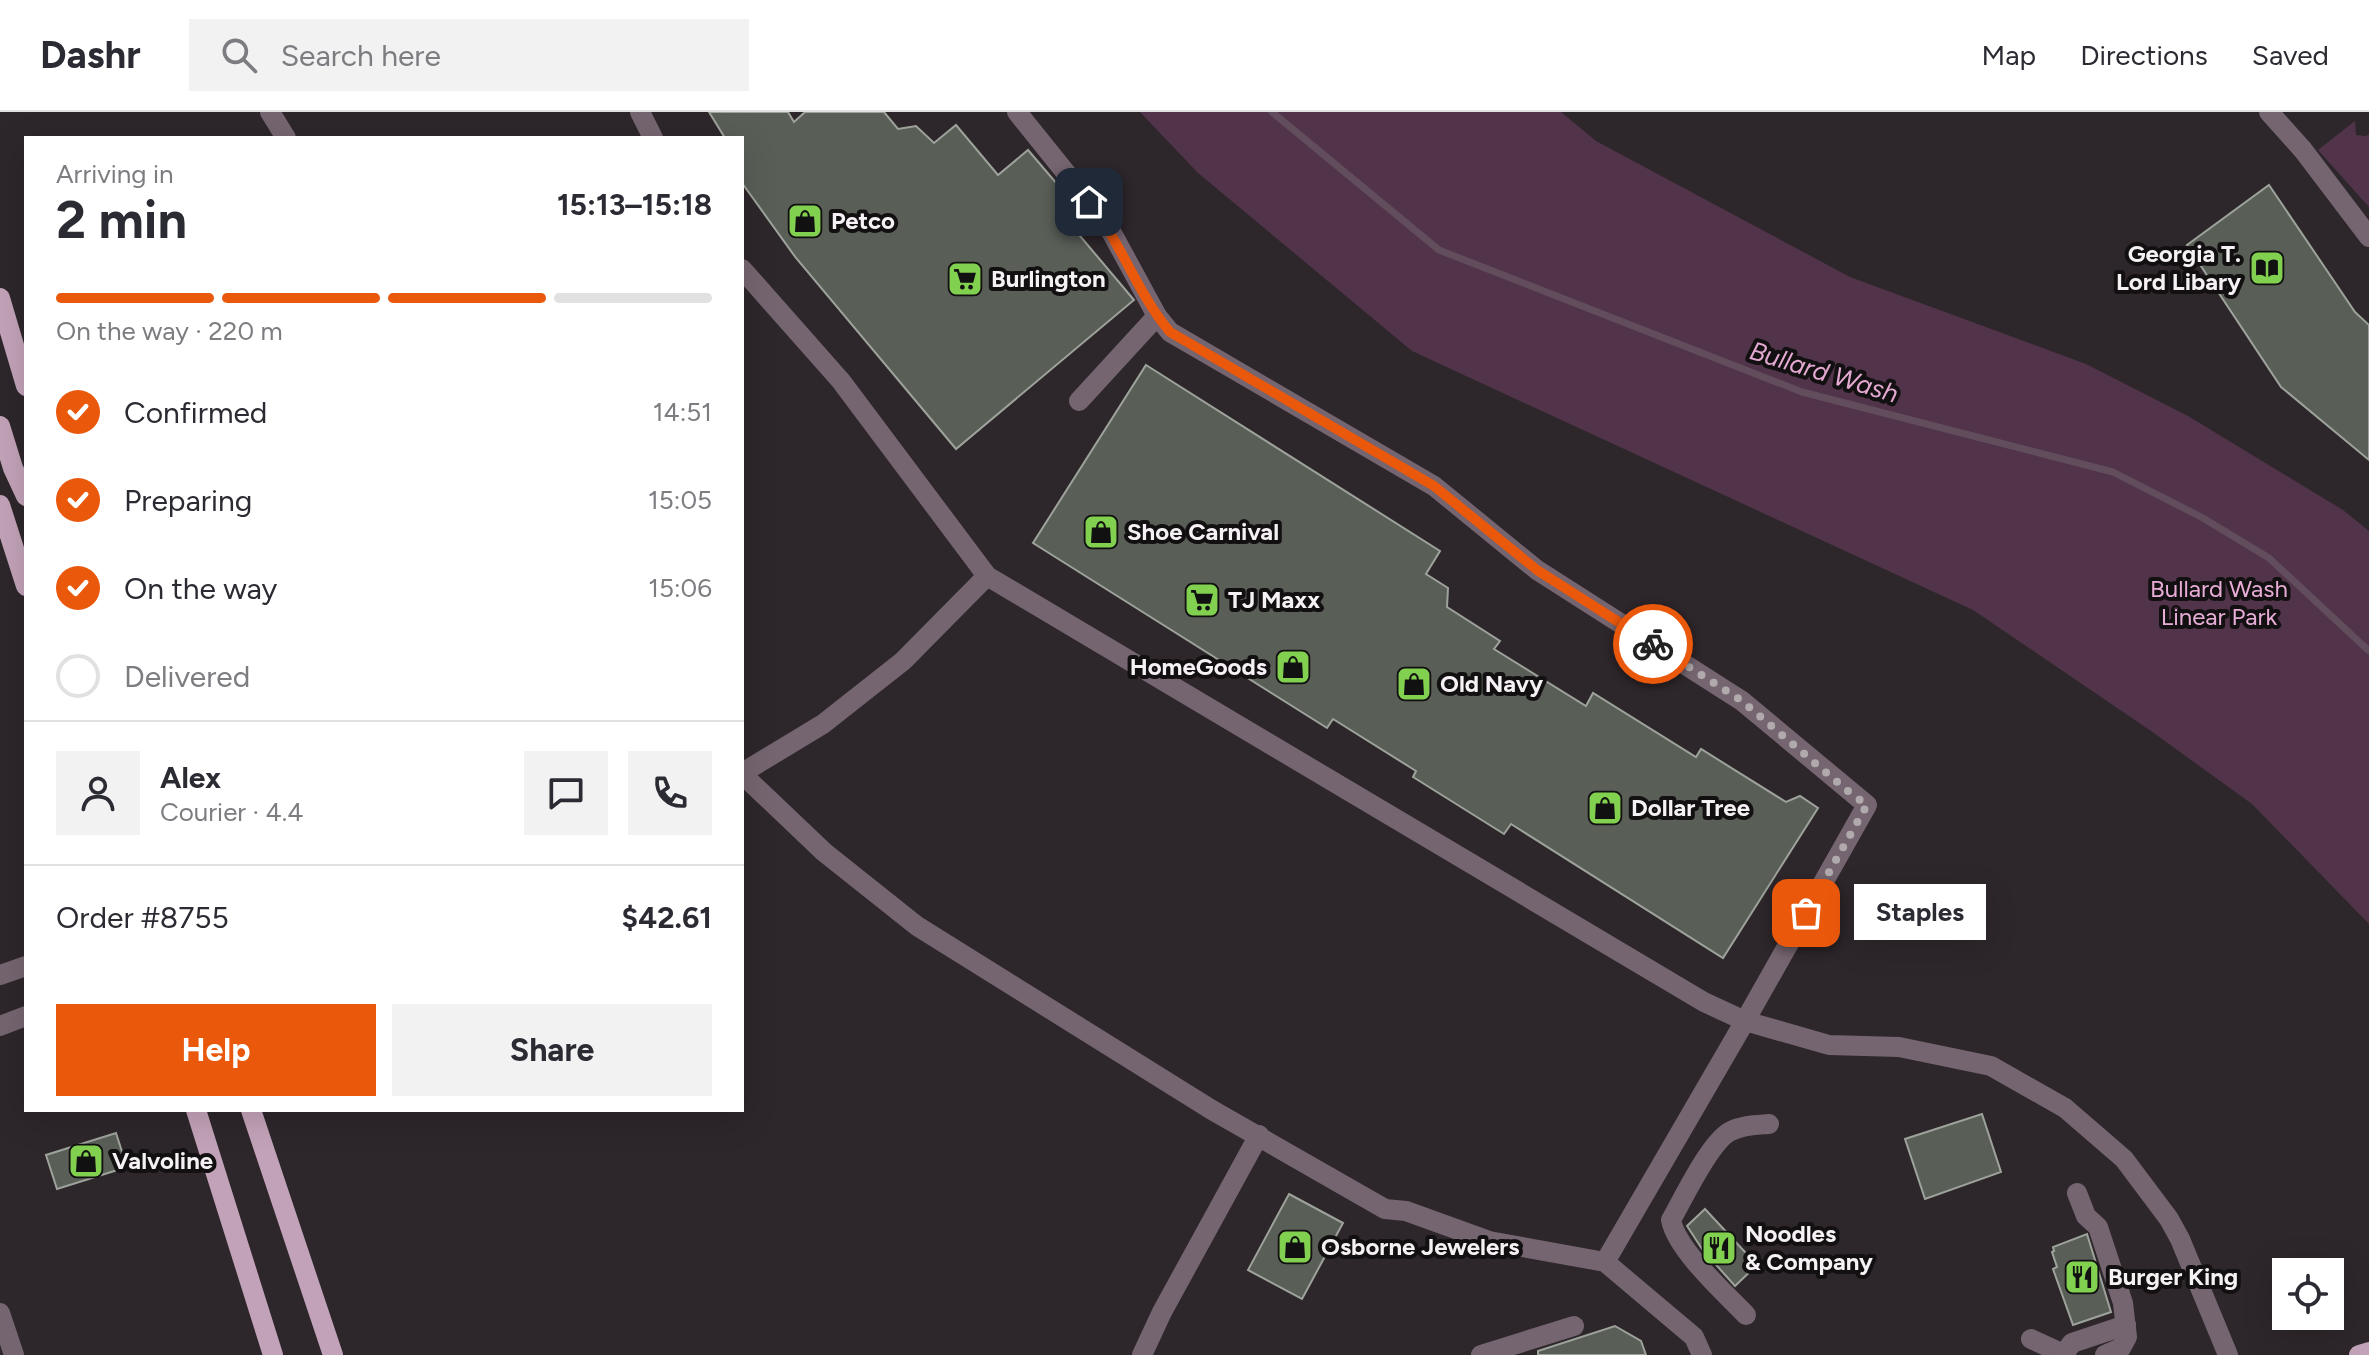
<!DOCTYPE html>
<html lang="en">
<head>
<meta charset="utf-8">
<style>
	body { margin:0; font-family:Figtree,sans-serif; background:#f2f2f3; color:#2b2b33; height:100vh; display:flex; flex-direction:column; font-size:30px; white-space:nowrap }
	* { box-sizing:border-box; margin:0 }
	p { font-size:26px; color:#7c7c81 }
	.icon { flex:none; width:44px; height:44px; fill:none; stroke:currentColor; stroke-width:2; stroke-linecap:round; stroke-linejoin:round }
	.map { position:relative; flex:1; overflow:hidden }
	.side { position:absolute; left:24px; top:24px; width:720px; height:976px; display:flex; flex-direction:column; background:#fff; border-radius:0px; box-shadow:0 8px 32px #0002 }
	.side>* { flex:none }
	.fabs { position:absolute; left:2272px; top:1146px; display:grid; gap:16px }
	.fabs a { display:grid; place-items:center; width:72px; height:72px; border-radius:0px; background:#fff; box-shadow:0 8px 32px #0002; font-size:40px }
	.pin { position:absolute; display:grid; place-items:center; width:68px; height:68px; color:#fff; margin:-34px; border-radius:16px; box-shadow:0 4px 12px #0006 }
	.courier { position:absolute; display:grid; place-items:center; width:80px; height:80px; margin:-40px; border:6px solid #ea580c; border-radius:50%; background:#fff; color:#222; box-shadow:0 2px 10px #0007 }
	.bubble { position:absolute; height:56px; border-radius:0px; background:#fff; box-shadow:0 8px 32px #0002; font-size:26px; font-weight:700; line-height:56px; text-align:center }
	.summary em { font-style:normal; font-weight:700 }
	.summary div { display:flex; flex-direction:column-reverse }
	.summary { display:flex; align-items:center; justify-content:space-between; height:136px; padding:0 32px }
	h1 { font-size:52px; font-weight:700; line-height:60px }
	.bar { display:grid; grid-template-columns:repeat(4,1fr); gap:12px 8px; align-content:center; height:96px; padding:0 32px }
	.bar i { height:10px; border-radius:6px; background:#e1e1e2 }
	.bar .on { background:#ea580c }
	.bar p { grid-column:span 4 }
	.line { display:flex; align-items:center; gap:20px; padding:0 32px; border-top:2px solid #e1e1e2 }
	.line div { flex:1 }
	.round { display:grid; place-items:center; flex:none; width:84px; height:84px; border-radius:0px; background:#f2f2f3 }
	ol { padding:0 32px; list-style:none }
	li { display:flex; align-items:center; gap:24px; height:88px }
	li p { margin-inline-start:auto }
	li .icon { padding:8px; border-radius:50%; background:#ea580c; color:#fff; stroke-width:4 }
	li:last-child { color:#7c7c81 }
	li i { width:44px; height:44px; border:4px solid #e1e1e2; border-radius:50% }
	.primary-button { display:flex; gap:16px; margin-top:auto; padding:16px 32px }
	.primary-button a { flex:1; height:92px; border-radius:0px; background:#ea580c; color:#fff; font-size:32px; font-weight:700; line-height:92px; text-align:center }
	.primary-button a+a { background:#f2f2f3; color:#2b2b33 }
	header { display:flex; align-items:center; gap:48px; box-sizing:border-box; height:112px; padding:0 40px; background:#fff; border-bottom:2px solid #e1e1e2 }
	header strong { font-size:38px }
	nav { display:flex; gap:44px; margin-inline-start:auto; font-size:28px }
	.search { width:560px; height:72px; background:#f2f2f3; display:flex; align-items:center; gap:20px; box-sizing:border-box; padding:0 28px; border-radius:0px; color:#7c7c81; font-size:30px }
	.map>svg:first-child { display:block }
	.green { fill:#52344a }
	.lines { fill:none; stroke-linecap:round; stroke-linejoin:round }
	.stream { stroke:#614d5c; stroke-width:7 }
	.building { fill:#595e57; stroke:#9da39b; stroke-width:2 }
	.minor { stroke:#756570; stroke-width:20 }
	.major { stroke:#c2a2b8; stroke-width:20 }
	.done { stroke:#b0aaad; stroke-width:8; stroke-dasharray:0 14.4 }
	.route { stroke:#ea580c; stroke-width:10 }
	.labels { text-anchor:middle; stroke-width:8; stroke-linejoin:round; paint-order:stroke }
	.poi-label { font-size:24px; font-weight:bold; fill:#f6f1f4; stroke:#131012; text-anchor:start }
	.park-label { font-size:24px; fill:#e8add6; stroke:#131012 }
	.water-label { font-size:26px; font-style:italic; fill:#e3a9d1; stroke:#131012 }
</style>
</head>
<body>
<header>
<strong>Dashr</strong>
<div class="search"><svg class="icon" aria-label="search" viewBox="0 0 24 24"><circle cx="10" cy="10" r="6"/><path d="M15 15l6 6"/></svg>Search here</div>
<nav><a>Map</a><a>Directions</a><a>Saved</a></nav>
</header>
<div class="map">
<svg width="2369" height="1243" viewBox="0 0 2369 1243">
	<rect width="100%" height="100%" fill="#2d262a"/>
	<g class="green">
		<polygon points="1140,0 1561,0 1596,29 1850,165 2086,252 2188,304 2343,398 2369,419 2369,812 2252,692 2151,619 1973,498 1412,239 1198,61"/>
		<polygon points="2355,9 2356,23 2366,24 2369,22 2369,95 2318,38"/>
	</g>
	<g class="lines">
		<polyline class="stream" points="1272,0 1439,138 1802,280 2113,360 2203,406 2269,446 2369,539"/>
	</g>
	<g class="building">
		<polygon points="709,0 788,0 794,10 805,0 884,0 898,17 916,14 934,31 956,13 998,63 1028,38 1087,107 1075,118 1134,188 956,337 796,146 742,71 742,26 725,26"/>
		<polygon points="2269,73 2355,200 2369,213 2369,348 2281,275 2187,133"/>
		<polygon points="1146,253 1440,439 1426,462 1448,476 1447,495 1500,529 1494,537 1586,594 1593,581 1696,645 1701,637 1786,690 1800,684 1818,696 1723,846 1511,712 1504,722 1413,665 1416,659 1333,607 1327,616 1033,431"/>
		<polygon points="1982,1002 2001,1060 1925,1087 1905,1027"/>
		<polygon points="116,1021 127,1055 57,1077 46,1043"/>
		<polygon points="1289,1082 1343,1111 1302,1187 1248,1158"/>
		<polygon points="1705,1097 1757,1153 1735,1174 1702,1137 1687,1114"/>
		<polygon points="2087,1122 2111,1200 2073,1213 2053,1157 2057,1155 2052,1140 2054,1139 2053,1135"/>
		<polygon points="1615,1214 1641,1229 1646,1243 1538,1243 1538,1239"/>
	</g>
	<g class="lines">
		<g class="minor">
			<polyline points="270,0 286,26"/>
			<polyline points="640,0 653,26"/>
			<polyline points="1017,0 1107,112 1157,204 1170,220 1434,374 1537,458 1742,589 1867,693 1745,909 1605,1150"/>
			<polyline points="2269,0 2303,38 2369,125"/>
			<polyline points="742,157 841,269 987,464 1704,890 1745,909 1829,933 1899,935 1991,954 2065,996 2124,1047 2169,1107 2180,1127 2228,1243"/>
			<polyline points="1079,289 1157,204"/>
			<polyline points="742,661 823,612 903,549 987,464"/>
			<polyline points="742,662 824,740 917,814 1212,998 1385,1097 1406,1099 1489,1129 1605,1150 1694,1225 1702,1243"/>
			<polyline points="0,863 26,854"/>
			<polyline points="0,914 26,904"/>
			<polyline points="2077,1081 2086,1104 2098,1115 2123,1191 2127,1225 2121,1236 2105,1243"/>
			<polyline points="0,1201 14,1243"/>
			<path d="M 1746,1203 C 1724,1180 1677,1138 1671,1108 C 1683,1087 1711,1028 1731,1019 C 1743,1013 1756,1013 1769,1012"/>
			<polyline points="2031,1227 2066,1243"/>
			<polyline points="2064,1242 2072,1231 2126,1213"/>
			<polyline points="1142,1243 1162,1200 1259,1023"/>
			<polyline points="1481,1243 1574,1214"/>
		</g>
		<g class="major">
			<polyline points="0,186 26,274"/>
			<polyline points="0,314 13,356 26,384"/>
			<polyline points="0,393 26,474"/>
			<polyline points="196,998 273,1243"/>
			<polyline points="251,998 333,1243"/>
			<polyline points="2359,1243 2369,1240"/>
		</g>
	</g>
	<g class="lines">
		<polyline class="done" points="1653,532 1742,589 1849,680 1867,693 1806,801"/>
		<path class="route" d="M 1089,90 C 1121,130 1137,181 1170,220 L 1434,374 L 1537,458 L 1653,532"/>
	</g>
	<defs>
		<symbol id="shop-square" viewBox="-11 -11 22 22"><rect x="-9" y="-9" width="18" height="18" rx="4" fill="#82d04f" stroke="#131012"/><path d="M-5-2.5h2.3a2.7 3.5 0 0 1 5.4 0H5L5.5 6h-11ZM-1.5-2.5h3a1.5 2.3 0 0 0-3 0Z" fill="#111"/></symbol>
		<symbol id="library-square" viewBox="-11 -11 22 22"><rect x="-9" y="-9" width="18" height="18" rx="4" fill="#82d04f" stroke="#131012"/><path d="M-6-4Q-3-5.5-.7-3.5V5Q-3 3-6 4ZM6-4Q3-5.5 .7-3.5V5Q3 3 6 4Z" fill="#111"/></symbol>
		<symbol id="supermarket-square" viewBox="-11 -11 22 22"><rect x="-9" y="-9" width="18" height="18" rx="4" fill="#82d04f" stroke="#131012"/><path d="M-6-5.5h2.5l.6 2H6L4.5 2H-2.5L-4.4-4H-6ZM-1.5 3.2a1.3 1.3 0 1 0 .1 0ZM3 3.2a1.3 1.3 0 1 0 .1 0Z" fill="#111"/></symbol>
		<symbol id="restaurant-square" viewBox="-11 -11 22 22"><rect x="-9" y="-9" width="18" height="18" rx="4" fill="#82d04f" stroke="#131012"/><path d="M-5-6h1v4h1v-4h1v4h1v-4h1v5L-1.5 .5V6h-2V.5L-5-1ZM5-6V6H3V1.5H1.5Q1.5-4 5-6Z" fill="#111"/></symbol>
	</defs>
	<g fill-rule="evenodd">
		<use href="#shop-square" x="785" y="89" width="40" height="40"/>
		<use href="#library-square" x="2247" y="136" width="40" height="40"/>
		<use href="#supermarket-square" x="945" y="147" width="40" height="40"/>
		<use href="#shop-square" x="1081" y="400" width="40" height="40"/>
		<use href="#supermarket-square" x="1182" y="468" width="40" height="40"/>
		<use href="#shop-square" x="1273" y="535" width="40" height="40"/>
		<use href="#shop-square" x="1394" y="552" width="40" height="40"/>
		<use href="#shop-square" x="1585" y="676" width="40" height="40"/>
		<use href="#shop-square" x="66" y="1029" width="40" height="40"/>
		<use href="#shop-square" x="1275" y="1115" width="40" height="40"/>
		<use href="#restaurant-square" x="1699" y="1116" width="40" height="40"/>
		<use href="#restaurant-square" x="2062" y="1145" width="40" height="40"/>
	</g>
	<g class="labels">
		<g class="poi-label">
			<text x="831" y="117">Petco</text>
			<text x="2241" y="150" text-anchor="end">Georgia T.<tspan x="2241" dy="28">Lord Libary</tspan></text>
			<text x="991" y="175">Burlington</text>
			<text x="1127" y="428">Shoe Carnival</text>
			<text x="1228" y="496">TJ Maxx</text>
			<text x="1267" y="563" text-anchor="end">HomeGoods</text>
			<text x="1440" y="580">Old Navy</text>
			<text x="1631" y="704">Dollar Tree</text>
			<text x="112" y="1057">Valvoline</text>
			<text x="1745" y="1130">Noodles<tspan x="1745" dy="28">&amp; Company</tspan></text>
			<text x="1321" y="1143">Osborne Jewelers</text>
			<text x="2108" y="1173">Burger King</text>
		</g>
		<g class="park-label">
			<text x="2219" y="485">Bullard Wash<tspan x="2219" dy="28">Linear Park</tspan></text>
		</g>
		<g class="water-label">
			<text transform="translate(1824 260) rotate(17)" y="9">Bullard Wash</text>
		</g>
	</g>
</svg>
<div class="fabs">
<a><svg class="icon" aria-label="locate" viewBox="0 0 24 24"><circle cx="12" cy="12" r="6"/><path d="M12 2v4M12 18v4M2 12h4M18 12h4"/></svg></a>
</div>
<div class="pin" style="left:1806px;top:801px;background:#ea580c"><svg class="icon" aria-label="bag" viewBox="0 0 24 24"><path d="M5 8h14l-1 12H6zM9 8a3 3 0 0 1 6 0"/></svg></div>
<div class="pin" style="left:1089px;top:90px;background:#1f2937"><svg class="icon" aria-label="home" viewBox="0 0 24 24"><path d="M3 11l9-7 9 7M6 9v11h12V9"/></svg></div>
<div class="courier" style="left:1653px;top:532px"><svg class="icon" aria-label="bike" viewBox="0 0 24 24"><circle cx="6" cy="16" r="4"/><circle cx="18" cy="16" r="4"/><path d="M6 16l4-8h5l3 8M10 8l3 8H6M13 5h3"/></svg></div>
<div class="bubble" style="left:1854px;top:772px;width:132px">Staples</div>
<section class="side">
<div class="summary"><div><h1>2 min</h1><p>Arriving in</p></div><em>15:13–15:18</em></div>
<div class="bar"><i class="on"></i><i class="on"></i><i class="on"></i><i></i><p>On the way · 220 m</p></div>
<ol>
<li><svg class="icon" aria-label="check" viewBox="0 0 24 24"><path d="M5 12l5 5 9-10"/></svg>Confirmed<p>14:51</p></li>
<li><svg class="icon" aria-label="check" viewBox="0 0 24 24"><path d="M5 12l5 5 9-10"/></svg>Preparing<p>15:05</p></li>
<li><svg class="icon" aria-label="check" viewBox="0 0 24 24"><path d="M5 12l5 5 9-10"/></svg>On the way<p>15:06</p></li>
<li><i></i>Delivered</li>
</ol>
<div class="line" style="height:144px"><a class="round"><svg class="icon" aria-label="person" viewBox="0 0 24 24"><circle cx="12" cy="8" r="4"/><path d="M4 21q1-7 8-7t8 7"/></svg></a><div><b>Alex</b><p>Courier · 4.4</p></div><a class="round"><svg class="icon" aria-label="chat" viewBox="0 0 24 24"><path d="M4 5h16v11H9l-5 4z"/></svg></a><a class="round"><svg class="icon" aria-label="phone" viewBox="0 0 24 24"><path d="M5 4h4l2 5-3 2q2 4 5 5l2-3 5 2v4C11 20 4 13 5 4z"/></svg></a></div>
<div class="line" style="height:104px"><div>Order #8755</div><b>$42.61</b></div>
<div class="primary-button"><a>Help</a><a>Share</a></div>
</section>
</div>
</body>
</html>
